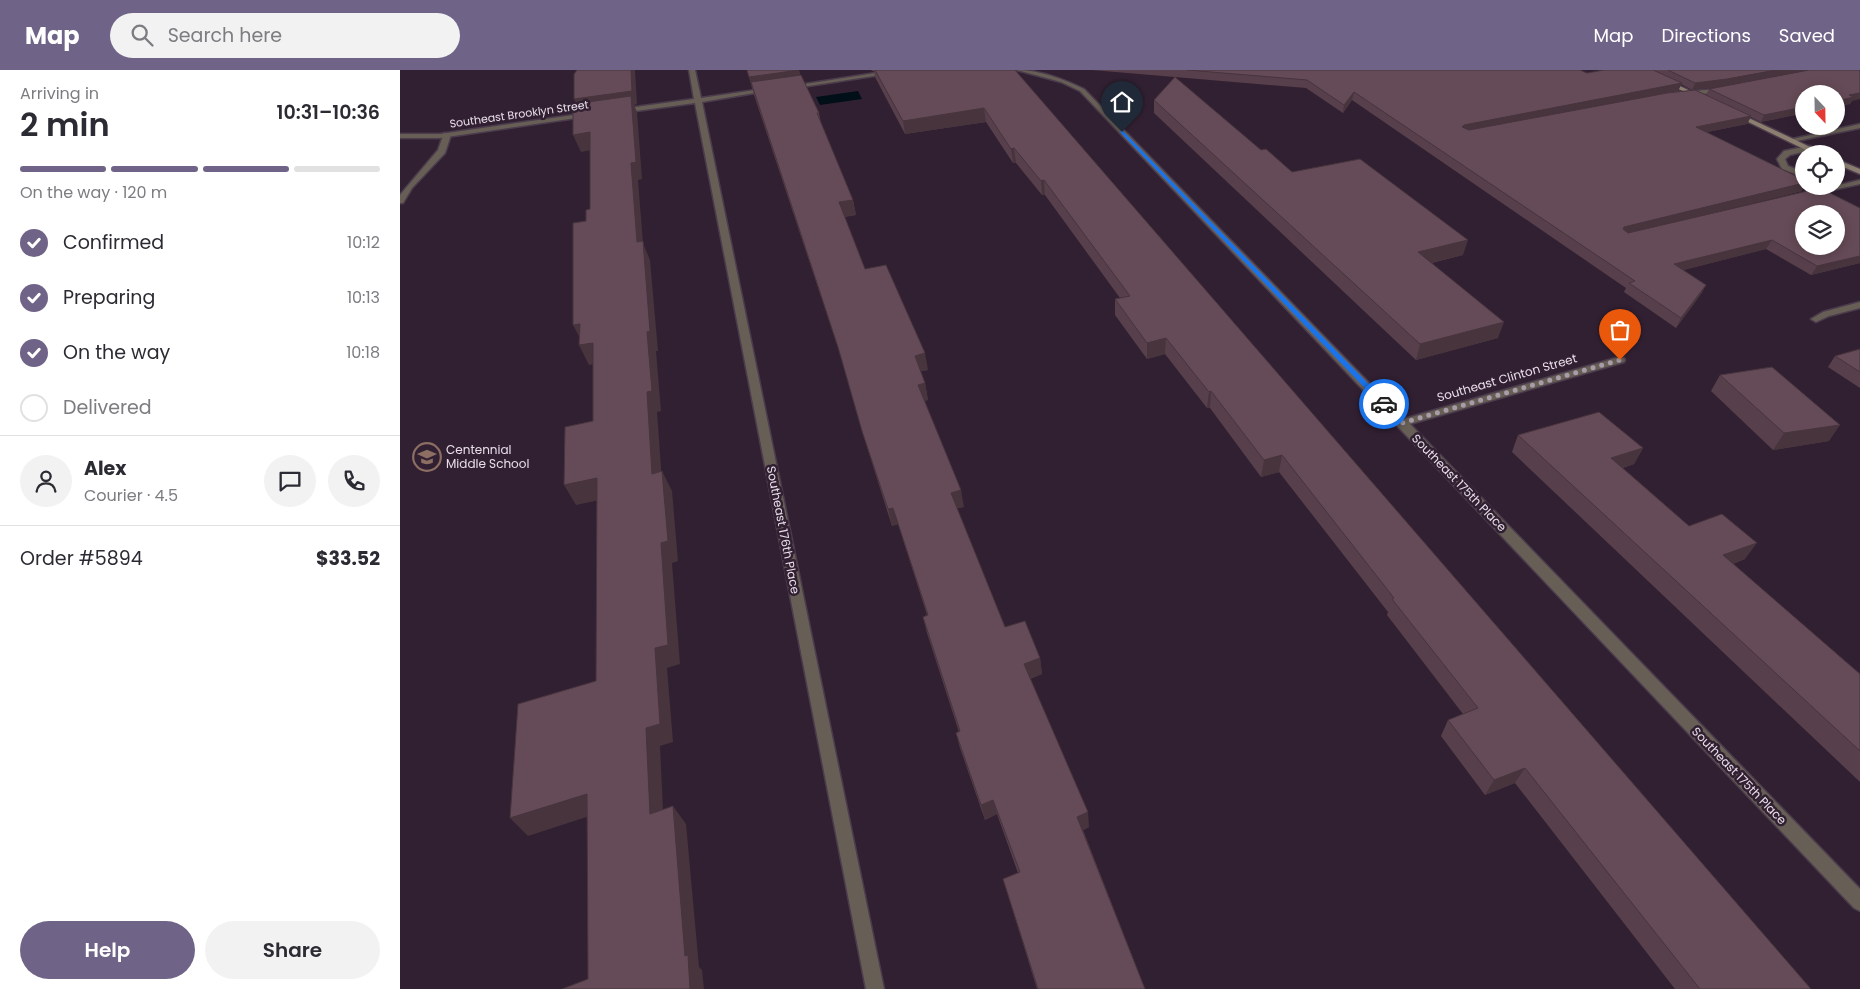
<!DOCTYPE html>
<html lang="en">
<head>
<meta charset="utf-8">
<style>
	body { margin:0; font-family:Poppins,sans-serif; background:#f2f2f3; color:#2b2b33; height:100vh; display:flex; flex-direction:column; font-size:19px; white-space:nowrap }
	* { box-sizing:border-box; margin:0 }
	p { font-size:16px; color:#7c7c81 }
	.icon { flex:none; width:28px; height:28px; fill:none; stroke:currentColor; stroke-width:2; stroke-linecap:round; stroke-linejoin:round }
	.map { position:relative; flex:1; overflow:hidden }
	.panel { display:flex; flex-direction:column; background:#fff; width:400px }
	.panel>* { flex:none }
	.needle { width:32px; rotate:158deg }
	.tools { position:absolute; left:1395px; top:15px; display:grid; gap:10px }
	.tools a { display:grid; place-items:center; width:50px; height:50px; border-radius:50%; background:#fff; box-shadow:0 2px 12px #0003; font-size:25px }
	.pin { position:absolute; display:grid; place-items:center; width:42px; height:42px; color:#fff; margin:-51px -21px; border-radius:50% 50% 50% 0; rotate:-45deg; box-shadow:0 0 5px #0007 }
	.pin .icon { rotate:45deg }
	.courier { position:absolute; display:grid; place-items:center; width:50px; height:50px; margin:-25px; border:4px solid #1a73e8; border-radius:50%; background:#fff; color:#222; box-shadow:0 1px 6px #0007 }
	.headline em { font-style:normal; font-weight:600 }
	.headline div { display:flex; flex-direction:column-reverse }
	.headline { display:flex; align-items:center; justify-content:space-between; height:85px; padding:0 20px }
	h1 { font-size:32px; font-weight:600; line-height:38px }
	.bar { display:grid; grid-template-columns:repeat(4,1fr); gap:8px 5px; align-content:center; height:60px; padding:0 20px }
	.bar i { height:6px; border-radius:4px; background:#e1e1e2 }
	.bar .on { background:#706388 }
	.bar p { grid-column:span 4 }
	.line { display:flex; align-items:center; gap:12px; padding:0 20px; border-top:1px solid #e1e1e2 }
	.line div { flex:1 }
	.round { display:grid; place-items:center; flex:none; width:52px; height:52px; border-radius:26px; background:#f2f2f3 }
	ol { padding:0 20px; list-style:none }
	li { display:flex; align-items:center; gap:15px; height:55px }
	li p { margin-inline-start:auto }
	li .icon { padding:5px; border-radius:50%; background:#706388; color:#fff; stroke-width:4 }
	li:last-child { color:#7c7c81 }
	li i { width:28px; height:28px; border:2px solid #e1e1e2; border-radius:50% }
	.primary-button { display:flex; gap:10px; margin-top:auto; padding:10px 20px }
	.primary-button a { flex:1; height:58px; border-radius:30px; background:#706388; color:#fff; font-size:20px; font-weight:600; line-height:58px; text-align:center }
	.primary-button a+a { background:#f2f2f3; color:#2b2b33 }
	header { display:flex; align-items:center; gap:30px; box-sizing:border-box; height:70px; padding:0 25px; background:#706388; color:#fff }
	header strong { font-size:24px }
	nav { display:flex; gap:28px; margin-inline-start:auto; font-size:18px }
	.search { width:350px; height:45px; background:#f2f2f3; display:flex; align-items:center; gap:12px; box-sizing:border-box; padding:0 18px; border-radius:28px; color:#7c7c81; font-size:19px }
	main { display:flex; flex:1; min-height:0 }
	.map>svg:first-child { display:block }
	.water { fill:#000f18 }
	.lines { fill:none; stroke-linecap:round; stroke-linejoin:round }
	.lane-casing { stroke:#4b3b4c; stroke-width:3 }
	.street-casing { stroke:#4b3b4c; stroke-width:3 }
	.secondary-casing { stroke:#4b3b4c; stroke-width:3 }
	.lane { fill:#675f56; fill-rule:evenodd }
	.street { fill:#675f56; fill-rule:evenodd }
	.secondary { fill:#8c7f70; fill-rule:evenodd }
	.wall { fill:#57404b }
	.shaded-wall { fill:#47343d }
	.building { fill:#654b57; stroke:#47343d; fill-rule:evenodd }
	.route { fill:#1a73e8 }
	.done { stroke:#a99ca9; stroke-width:5; stroke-dasharray:0 9 }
	.labels { text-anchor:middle; stroke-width:5; stroke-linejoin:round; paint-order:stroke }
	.far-street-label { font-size:11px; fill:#e9dee9; stroke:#312032 }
	.street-label { font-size:12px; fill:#e9dee9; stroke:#312032 }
	.poi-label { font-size:12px; fill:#e9dee9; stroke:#312032; text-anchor:start }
</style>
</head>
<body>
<header>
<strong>Map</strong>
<div class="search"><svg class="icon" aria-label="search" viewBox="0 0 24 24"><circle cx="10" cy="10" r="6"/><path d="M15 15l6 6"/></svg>Search here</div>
<nav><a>Map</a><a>Directions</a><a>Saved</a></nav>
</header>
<main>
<section class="panel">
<div class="headline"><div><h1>2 min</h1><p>Arriving in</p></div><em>10:31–10:36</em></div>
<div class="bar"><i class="on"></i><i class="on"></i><i class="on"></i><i></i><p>On the way · 120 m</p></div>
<ol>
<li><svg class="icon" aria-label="check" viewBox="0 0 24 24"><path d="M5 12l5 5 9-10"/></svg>Confirmed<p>10:12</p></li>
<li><svg class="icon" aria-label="check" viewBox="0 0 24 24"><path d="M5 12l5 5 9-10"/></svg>Preparing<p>10:13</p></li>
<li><svg class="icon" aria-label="check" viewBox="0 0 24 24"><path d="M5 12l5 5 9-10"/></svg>On the way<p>10:18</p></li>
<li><i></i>Delivered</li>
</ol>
<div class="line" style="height:90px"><a class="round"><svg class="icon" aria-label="person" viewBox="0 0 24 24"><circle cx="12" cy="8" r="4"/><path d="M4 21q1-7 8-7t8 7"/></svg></a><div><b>Alex</b><p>Courier · 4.5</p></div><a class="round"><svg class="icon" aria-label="chat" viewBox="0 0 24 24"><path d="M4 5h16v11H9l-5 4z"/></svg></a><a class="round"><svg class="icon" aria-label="phone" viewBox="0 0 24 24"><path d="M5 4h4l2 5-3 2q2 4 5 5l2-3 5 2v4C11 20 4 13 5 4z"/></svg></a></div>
<div class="line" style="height:65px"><div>Order #5894</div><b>$33.52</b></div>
<div class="primary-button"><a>Help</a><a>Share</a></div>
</section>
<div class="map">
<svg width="1460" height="919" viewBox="0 0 1460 919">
	<rect width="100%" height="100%" fill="#312032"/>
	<polygon class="water" points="458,21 462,29 420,35 416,27"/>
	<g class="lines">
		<defs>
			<g id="lane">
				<polygon points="1325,18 1328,20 1327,21 1285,26 1282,24 1285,22"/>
				<polygon points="1460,54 1460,58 1392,72 1388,70"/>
				<polygon points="44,63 51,65 45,83 12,118 3,133 0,133 0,125 38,80"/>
				<polygon points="1408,76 1411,76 1411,80 1390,85 1385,89 1388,96 1404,102 1404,107 1382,99 1377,89 1384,81"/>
				<polygon points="1460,110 1460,114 1406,126 1402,124"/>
				<polygon points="1460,232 1460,238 1429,246 1416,252 1411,249 1423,242"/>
			</g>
			<g id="street">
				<polygon points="289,0 295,0 301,28 369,18 372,20 302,32 484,919 466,919 295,33 221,43 218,41 221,39 294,29"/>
				<polygon points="495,0 512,0 389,19 386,17"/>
				<path d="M 617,0 C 640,0 663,9 684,19 L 1004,349 L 1216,288 L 1224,288 L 1225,290 L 1224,292 L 1010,354 L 1460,819 L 1460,841 L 1454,838 L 680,21 L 661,12 Z"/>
				<polygon points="188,43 190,44 190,46 40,68 0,68 0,64 40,64"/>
			</g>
			<g id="secondary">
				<polygon points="1238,0 1246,0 1303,27 1298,28"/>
				<polygon points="1332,42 1336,42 1425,84 1414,84 1332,44"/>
				<polygon points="1436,89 1460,99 1460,104 1436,94"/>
			</g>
		</defs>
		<use href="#lane" class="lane-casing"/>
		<use href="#street" class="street-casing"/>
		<use href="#secondary" class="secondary-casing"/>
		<use href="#lane" class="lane"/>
		<use href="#street" class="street"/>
		<use href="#secondary" class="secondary"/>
	</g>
	<g class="wall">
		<polygon points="347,0 399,0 400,5 419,43 421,53 453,130 456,145 444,147 465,199 528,300 520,301 525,313 528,330 524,331 564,437 557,438 605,557 640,588 642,604 630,609 689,757 683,760 745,919 637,919 607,822 603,809 618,803 597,744 585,750 560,678 556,663 559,662 527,563 523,547 527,545 498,454 492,456 467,377 443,293 354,25"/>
		<polygon points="471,0 615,0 1411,919 1275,919 1115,713 1085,725 1041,666 1048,650 1063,644 987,545 988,542 879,402 861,407 810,338 807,338 765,284 747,289 715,245 715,229 720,228 645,125 642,125 616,93 613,93 586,52 505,64 475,7 474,1 472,1"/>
		<polygon points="692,0 1180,0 1187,3 1204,0 1408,0 1324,16 1292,20 1281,14 1278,21 1306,25 1309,19 1452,31 1450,34 1361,52 1351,47 1347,54 1307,62 1402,121 1296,147 1460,138 1460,193 1411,205 1366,179 1283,200 1306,215 1301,224 1276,258 1224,222 1226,218 952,30 943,43 906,18"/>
		<polygon points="754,30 861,80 892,102 1063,185 1032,193 1098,268 1016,290 754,43"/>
		<polygon points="1460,279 1460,318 1428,297 1435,286"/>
		<polygon points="1320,305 1429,371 1373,380 1311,321"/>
		<polygon points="1118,365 1243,378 1234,394 1223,398 1289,456 1345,489 1333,494 1460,604 1460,712 1112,382"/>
	</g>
	<g class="shaded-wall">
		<polygon points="231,0 235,0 237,34 234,35 237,42 242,109 238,110 243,173 250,190 258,281 256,281 261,341 257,342 263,424 252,404 231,93 180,42 174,29"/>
		<polygon points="399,0 401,11 351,12 352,18 349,7"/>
		<polygon points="1376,0 1408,0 1324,16 1292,20 1295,13"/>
		<polygon points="1282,13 1278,21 1062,63 1062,57 1064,55"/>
		<polygon points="954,22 952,30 943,43 944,35"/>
		<polygon points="1460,23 1460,29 1452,31 1450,34 1436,37 1436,31 1449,25"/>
		<polygon points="1404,37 1404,43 1361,52 1364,45"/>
		<polygon points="584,38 586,52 505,64 503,51"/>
		<polygon points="1351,46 1347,54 1293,65 1296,57"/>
		<polygon points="190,62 197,79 181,82 173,65"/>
		<polygon points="614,78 616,93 613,93 611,79"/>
		<polygon points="644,110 645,125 642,125 641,111"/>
		<polygon points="1404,113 1404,116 1402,121 1221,166 1224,157"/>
		<polygon points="453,130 456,145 442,147 439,132"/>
		<polygon points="1068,170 1063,185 1014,197 1018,182"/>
		<polygon points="1372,170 1366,179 1269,204 1274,194"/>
		<polygon points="1460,186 1460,193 1411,205 1417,196"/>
		<polygon points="1306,215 1301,224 1276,258 1281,248"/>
		<polygon points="1104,252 1098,268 1016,290 1020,274"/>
		<polygon points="180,254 183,274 173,255"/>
		<polygon points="766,268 765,284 747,289 747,273"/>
		<polygon points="193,273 202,292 189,295 179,275"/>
		<polygon points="525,283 528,300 518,302 515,286"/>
		<polygon points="525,313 528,330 521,331 518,315"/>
		<polygon points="811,321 810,338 807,338 809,322"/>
		<polygon points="1440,355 1429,371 1373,380 1384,363"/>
		<polygon points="1243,378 1234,394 1203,404 1211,388"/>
		<polygon points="882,385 879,402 861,407 864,390"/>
		<polygon points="262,401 272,421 278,491 272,493 280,594 267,598 273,672 260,676 264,761 250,744 246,658 255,578 261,473"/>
		<polygon points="197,408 209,428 176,435 164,415"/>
		<polygon points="561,420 564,437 554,439 551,423"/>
		<polygon points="493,438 498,454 492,456 488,439"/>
		<polygon points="1357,473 1345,489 1311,502 1323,485"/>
		<polygon points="640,588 642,604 626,610 624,594"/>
		<polygon points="1125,698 1115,713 1085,725 1094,710"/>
		<polygon points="187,724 202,742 128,766 110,748"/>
		<polygon points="593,730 597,744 585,750 581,735"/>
		<polygon points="273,736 286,754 299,897 302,900 304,919 290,919 285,886"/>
		<polygon points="688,742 689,757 679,761 677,747"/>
	</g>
	<g class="building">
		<polygon points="177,0 231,0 232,21 174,29 174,4"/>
		<polygon points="347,0 399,0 349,7"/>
		<polygon points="475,0 615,0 1411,919 1300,919 1125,698 1094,710 1048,650 1078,638 992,529 994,528 882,385 864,390 811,321 809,322 766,268 747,273 715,229 730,226 644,110 641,111 614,78 611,79 584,38 503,51"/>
		<path d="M 787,0 L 1180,0 L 1187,3 L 1204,0 L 1253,0 L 1282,13 L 1064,55 L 1062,57 L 1069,60 L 1267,23 L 1295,20 L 1351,46 L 1296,57 L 1404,110 L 1404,113 L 1224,157 L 1223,159 L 1228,163 L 1420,118 L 1460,138 L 1460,186 L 1417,196 L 1372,170 L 1274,194 L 1306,215 L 1281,248 L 1229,213 L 1235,211 L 954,22 L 944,35 L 907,10 ZM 1404,144 L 1436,144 L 1436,176 L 1404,176 Z"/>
		<polygon points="1268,0 1376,0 1327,9 1295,13"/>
		<polygon points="1409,0 1460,0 1460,23 1449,25 1454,27 1436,31 1436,24 1404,24 1404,37 1364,45 1309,19"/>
		<polygon points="401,5 419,43 417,43 453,130 439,132 465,199 486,195 525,283 515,286 525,313 518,315 561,420 551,423 605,557 625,551 640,588 624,594 688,742 677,747 745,919 638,919 603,809 620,802 593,730 581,735 556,663 560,661 523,547 528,545 493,438 488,439 462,361 438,277 351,12"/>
		<polygon points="775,7 861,80 866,79 892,102 960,89 1068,170 1018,182 1104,252 1020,274 754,30"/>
		<polygon points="231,26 236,92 231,93 237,172 243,171 250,261 247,262 252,321 247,322 252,404 262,401 268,471 261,473 268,575 255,578 260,654 246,658 250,744 273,736 285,886 288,885 290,919 162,919 188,909 187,724 110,748 118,634 196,611 197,408 164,415 165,357 193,351 193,273 179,275 180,254 173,255 173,153 186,151 186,140 190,139 190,62 173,65 173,34"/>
		<polygon points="1460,279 1460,302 1435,286"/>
		<polygon points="1372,297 1440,355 1384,363 1320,305"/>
		<polygon points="1199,342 1243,378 1211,388 1289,456 1322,444 1357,473 1323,485 1460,604 1460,681 1118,365"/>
	</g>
	<polygon class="route" points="722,60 986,332 986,335 981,335 720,62"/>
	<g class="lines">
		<polyline class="done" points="984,334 1002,353 1220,290"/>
	</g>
	<defs>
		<symbol id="school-ring" viewBox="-11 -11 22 22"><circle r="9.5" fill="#312032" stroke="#8d6e63" stroke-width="1.5"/><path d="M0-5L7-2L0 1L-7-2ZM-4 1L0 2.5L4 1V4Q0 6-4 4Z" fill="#8d6e63"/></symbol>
	</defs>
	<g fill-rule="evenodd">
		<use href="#school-ring" x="11" y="371" width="32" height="32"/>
	</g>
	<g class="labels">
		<g class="far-street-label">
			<text transform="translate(119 44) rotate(-8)" y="4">Southeast Brooklyn Street</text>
		</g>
		<g class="street-label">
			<text transform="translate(1107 308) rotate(-16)" y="4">Southeast Clinton Street</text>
			<text transform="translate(1059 413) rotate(46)" y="4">Southeast 175th Place</text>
			<text transform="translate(383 460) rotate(79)" y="4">Southeast 176th Place</text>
			<text transform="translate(1339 706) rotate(46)" y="4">Southeast 175th Place</text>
		</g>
		<g class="poi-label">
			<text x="46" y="384">Centennial<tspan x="46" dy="14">Middle School</tspan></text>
		</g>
	</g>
</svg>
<div class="tools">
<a><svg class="needle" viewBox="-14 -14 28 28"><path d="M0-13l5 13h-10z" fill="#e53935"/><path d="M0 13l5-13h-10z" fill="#7c7c81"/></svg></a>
<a><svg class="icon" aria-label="locate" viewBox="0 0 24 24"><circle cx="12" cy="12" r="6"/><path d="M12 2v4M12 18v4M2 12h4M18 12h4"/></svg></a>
<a><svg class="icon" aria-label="layers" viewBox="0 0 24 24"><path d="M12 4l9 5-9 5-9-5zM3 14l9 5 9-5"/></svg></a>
</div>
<div class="pin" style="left:1220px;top:290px;background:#ea580c"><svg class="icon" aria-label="bag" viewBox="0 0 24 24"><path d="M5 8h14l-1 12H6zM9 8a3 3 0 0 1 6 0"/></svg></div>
<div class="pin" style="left:722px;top:62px;background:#1f2937"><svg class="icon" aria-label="home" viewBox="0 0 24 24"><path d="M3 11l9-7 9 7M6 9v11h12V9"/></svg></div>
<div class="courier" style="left:984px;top:334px"><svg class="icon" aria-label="car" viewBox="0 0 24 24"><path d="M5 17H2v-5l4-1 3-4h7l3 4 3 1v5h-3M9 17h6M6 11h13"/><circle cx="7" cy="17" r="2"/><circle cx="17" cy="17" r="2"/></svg></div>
</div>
</main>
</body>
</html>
